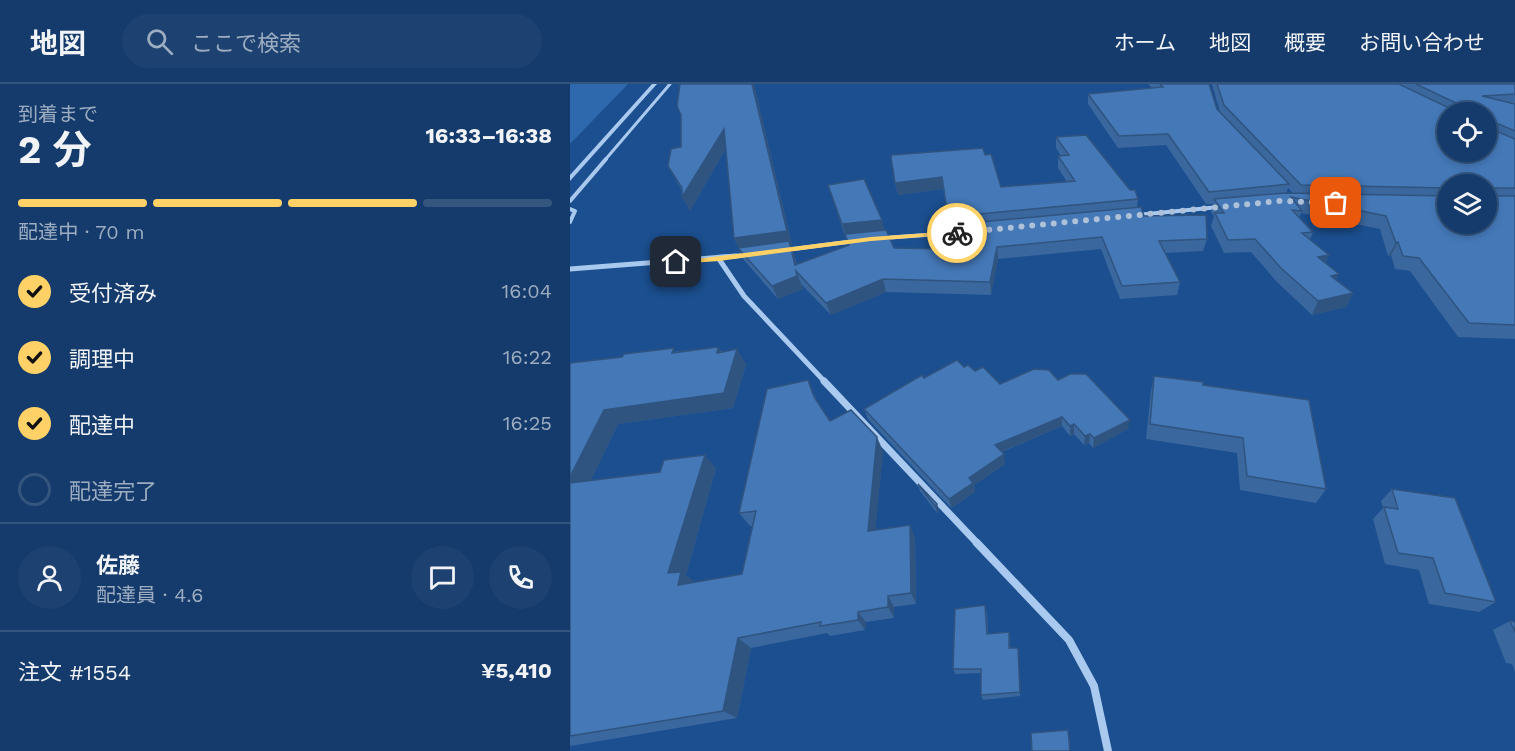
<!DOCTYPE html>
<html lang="ja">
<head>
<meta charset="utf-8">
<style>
	body { margin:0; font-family:"Work Sans","Noto Sans JP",sans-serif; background:#1d4271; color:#f1f3f6; height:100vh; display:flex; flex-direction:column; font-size:22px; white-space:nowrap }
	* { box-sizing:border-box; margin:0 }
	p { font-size:20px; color:#9dadc1 }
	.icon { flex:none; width:33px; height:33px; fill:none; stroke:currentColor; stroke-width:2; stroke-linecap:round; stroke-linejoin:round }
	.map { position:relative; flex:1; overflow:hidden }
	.drawer { display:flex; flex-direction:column; background:#143b6b; width:570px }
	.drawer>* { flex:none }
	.fabs { position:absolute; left:867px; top:18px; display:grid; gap:12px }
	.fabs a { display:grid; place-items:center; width:60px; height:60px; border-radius:50%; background:#143b6b; box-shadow:0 3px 9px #0003,0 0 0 2px #33557e; font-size:30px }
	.pin { position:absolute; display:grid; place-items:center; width:51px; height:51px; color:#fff; margin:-26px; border-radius:12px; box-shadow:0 3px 9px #0006 }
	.courier { position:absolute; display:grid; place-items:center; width:60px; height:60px; margin:-30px; border:4px solid #ffd166; border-radius:50%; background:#fff; color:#222; box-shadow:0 2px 8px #0007 }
	.head em { font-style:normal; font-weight:700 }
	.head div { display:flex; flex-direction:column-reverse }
	.head { display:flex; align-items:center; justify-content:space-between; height:102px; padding:0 18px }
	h1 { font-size:39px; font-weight:700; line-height:45px }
	.bar { display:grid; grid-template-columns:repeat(4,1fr); gap:9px 6px; align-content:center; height:72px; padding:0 18px }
	.bar i { height:8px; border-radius:4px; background:#33557e }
	.bar .active { background:#ffd166 }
	.bar p { grid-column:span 4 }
	.line { display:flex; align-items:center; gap:15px; padding:0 18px; border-top:2px solid #33557e }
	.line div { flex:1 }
	.round { display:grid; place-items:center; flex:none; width:63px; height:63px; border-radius:32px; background:#1d4271 }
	ol { padding:0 18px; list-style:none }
	li { display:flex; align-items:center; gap:18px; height:66px }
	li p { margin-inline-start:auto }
	li .icon { padding:6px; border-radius:50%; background:#ffd166; color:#111; stroke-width:4 }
	li:last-child { color:#9dadc1 }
	li i { width:33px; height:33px; border:3px solid #33557e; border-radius:50% }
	header { display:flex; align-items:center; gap:36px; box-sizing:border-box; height:84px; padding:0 30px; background:#143b6b; border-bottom:2px solid #33557e }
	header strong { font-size:28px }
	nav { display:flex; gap:33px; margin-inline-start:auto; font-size:21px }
	.search { width:420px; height:54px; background:#1d4271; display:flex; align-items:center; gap:15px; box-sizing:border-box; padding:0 21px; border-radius:33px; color:#9dadc1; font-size:22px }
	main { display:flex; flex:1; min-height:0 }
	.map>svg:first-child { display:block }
	.green { fill:#2e69ad }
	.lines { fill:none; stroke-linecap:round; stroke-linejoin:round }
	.minor-far4 { stroke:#a9c9ee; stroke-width:3 }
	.minor-far3 { stroke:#a9c9ee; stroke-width:4 }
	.minor-far2 { stroke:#a9c9ee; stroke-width:5 }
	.minor-far1 { stroke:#a9c9ee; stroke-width:7 }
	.minor { stroke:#a9c9ee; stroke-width:8 }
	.tertiary { fill:#a9c9ee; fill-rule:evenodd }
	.wall { fill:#3a679d; fill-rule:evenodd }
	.shaded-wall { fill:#305480 }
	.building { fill:#4478b7; stroke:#305480; stroke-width:1.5; fill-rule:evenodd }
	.route { fill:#ffd166 }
	.done { stroke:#afc1d8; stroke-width:6; stroke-dasharray:0 10.8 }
</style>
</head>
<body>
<header>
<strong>地図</strong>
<div class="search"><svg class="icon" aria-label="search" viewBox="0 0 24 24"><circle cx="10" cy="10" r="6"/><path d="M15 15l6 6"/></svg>ここで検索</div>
<nav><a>ホーム</a><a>地図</a><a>概要</a><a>お問い合わせ</a></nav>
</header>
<main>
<section class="drawer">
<div class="head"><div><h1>2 分</h1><p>到着まで</p></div><em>16:33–16:38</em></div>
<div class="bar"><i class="active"></i><i class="active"></i><i class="active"></i><i></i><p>配達中 · 70 m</p></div>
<ol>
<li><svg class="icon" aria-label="check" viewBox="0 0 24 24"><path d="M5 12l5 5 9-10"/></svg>受付済み<p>16:04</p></li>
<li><svg class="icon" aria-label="check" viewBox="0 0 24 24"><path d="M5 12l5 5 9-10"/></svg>調理中<p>16:22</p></li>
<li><svg class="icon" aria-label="check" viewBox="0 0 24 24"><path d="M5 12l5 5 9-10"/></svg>配達中<p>16:25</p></li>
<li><i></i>配達完了</li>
</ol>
<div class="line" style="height:108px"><a class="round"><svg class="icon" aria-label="person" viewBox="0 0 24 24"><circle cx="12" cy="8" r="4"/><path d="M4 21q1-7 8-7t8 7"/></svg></a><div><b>佐藤</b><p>配達員 · 4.6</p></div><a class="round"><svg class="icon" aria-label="chat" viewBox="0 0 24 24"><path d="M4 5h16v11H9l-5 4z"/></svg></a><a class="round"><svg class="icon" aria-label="phone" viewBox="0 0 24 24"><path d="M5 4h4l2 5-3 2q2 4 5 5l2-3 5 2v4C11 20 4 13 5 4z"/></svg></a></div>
<div class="line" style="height:78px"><div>注文 #1554</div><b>¥5,410</b></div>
</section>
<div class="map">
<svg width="945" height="667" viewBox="0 0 945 667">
	<rect width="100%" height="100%" fill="#1b4f8f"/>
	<polygon class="green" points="0,0 58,0 0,60"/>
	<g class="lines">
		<polyline class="minor-far4" points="35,76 100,0"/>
		<g class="minor-far3">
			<polyline points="0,117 36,75"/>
			<polyline points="0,125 5,127 0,138"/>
			<polyline points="567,131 649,123"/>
			<polyline points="313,154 384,149"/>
			<polyline points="215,166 285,157"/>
			<polyline points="147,173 178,171"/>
		</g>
		<g class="minor-far2">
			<polyline points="149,175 174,212 256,299"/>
			<polyline points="0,185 166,172"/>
		</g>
		<polyline class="minor-far1" points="254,297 408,460"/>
		<polyline class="minor" points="407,459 499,556 524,602 538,667"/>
		<polygon class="tertiary" points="82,0 87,0 0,97 0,91"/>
	</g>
	<g class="wall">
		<polygon points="184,0 222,161 221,161 227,180 278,161 258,101 312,136 314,146 324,164 372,165 379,141 373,105 328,111 325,99 415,71 431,103 497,98 488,84 488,72 491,72 486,64 486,53 560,106 568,115 567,123 574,132 637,155 633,167 595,169 610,198 607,211 550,215 531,165 428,175 421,211 316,208 261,231 231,200 233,205 208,215 174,176 164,154 156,64 120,127 112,107 98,82 111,63"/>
		<path d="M 578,0 L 639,0 L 647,25 L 650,28 L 642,0 L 945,0 L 945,255 L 888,253 L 840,187 L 825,185 L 821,171 L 818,172 L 810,145 L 731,129 L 729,134 L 743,148 L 740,156 L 759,171 L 755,179 L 766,195 L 783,209 L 776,223 L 742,231 L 706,197 L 681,168 L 654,169 L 641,142 L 644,132 L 641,128 L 643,120 L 636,120 L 596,61 L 548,64 L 518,20 L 518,10 L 582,4 ZM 878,100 L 916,100 L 878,140 ZM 718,104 L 721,107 L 722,109 L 716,109 Z"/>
		<polygon points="148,263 152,268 176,280 163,324 48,340 21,396 146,384 116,491 124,498 172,490 182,442 180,442 169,429 244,310 248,319 260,337 313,367 305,446 345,454 346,520 324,523 324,534 296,538 295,546 260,552 257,549 181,564 167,634 0,662 0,279"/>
		<polygon points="394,283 405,287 430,300 488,296 558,345 523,364 519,359 514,361 504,350 500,352 492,342 432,368 435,380 404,401 405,408 381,424 298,335 294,325 354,294"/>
		<polygon points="584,292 633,301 756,405 746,419 670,406 667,369 576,355 581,307"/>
		<polygon points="348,400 367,420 369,427 367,429 350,407"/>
		<polygon points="822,405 926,518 909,528 859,520 849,486 815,480 803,435 813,424 811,417"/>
		<polygon points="417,527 418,550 440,554 440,564 448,564 450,612 413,616 411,611 411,589 385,590 383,585"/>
		<polygon points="940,537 945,538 945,588 942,580 936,579 923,546"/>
	</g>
	<g class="shaded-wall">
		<polygon points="182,0 184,0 222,161 221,161 224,169 229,191 225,181 170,167 164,154"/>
		<polygon points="154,45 160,57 120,127 112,113"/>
		<polygon points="372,93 373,105 328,111 325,99"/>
		<polygon points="312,136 315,150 276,154 272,140"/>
		<polygon points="828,158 821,171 818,172 826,159"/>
		<polygon points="427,163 428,175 421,211 420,198"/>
		<polygon points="759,171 752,184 748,173"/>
		<polygon points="226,187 233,205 208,215 202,202"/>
		<polygon points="769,190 762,204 761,192"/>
		<polygon points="313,195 316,208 261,231 256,219"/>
		<polygon points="783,209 776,223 742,231 748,217"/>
		<polygon points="148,263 157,277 147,269"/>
		<polygon points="167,265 176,280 163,324 48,340 13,413 0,402 0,393 34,326"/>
		<polygon points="492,333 492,342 426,370 425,361"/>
		<polygon points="560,336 558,345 523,364 524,354"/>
		<polygon points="504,340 504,350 500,352 500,342"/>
		<polygon points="520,350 519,359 514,361 515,352"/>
		<polygon points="307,353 313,367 304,460 298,447"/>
		<polygon points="434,370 435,380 404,401 405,408 381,424 379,415 399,394"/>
		<polygon points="135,371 146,384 116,491 125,499 108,501 98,489"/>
		<polygon points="367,420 369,427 367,429 365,422"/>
		<polygon points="340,441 345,454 346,520 341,509"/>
		<polygon points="318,512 324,523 324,534 318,523"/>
		<polygon points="288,528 296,538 295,546 288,536"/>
		<polygon points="168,554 181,564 167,634 153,627"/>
	</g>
	<g class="building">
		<polygon points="110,0 182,0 217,147 164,154 154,45 112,113 112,104 98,82 101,65 111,63 111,31 107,22"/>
		<polygon points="590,0 639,0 647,25 719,100 639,108 598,50 549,52 518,10 593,3"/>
		<path d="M 647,0 L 829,0 L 883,26 L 886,25 L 886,19 L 846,0 L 945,0 L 945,10 L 912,12 L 945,20 L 945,47 L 924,38 L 921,38 L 921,45 L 945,55 L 945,104 L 924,104 L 920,109 L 925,112 L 945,112 L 945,241 L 899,239 L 849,174 L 833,172 L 828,158 L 826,159 L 816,132 L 721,113 L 732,127 L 722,126 L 743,148 L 732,149 L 759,171 L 748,173 L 769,190 L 761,192 L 783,209 L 748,217 L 711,184 L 685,155 L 658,156 L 645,129 L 654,129 L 644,115 L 715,109 L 878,112 L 878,140 L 916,140 L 916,100 L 878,100 L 878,104 L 731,101 L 654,21 ZM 878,28 L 916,28 L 916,68 L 878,68 Z"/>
		<polygon points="516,51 560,106 565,106 568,115 378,133 372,93 325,99 321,73 322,71 413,64 415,71 421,70 431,103 505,97 488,72 499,71 486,53"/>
		<polygon points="294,95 312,136 272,140 258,101"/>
		<polygon points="571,123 574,132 636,131 637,155 589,157 610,198 552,202 532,153 427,163 420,198 313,195 256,219 226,187 227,192 202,202 168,164 219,157 225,181 279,161 275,150 316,146 324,164 372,165 378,141"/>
		<polygon points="148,263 147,269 167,265 154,309 34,326 0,393 0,279 52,273 54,270 104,264 102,269"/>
		<polygon points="387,276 394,283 398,281 405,287 413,283 430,300 464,285 479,286 488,296 500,290 516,290 560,336 524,354 520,350 515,352 504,340 500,342 492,333 425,361 434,370 399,394 403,399 379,415 294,325 352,291 354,294"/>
		<polygon points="584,292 633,298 633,301 739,316 756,405 677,392 673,354 580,340"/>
		<polygon points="238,296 244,313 260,337 281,326 307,353 298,447 340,441 341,509 318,512 318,523 288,528 288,536 250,542 251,538 168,554 153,627 0,652 0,399 90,388 94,376 135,371 98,489 111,488 108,501 172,490 186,427 169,429 197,305"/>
		<polygon points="348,400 367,420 365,422"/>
		<polygon points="822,405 885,414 926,518 875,509 863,474 828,469 814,423 828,425"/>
		<polygon points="415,521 417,550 439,548 439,564 448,564 450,608 411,611 411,585 383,585 385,525"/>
		<polygon points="940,537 945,538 945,548"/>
		<polygon points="498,646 500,667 462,667 461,649"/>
	</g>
	<polygon class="route" points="387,147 389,150 301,157 149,177 106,180 103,178 301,153"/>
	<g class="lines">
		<polyline class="done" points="387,149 710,117 766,119"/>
	</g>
</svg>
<div class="fabs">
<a><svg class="icon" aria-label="locate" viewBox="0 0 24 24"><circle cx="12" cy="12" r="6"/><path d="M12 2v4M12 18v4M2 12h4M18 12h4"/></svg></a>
<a><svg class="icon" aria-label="layers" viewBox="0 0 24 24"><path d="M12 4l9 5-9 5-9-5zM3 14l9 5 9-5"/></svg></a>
</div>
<div class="pin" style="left:766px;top:119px;background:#ea580c"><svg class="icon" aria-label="bag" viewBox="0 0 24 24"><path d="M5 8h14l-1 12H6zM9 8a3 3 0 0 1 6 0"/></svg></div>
<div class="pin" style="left:106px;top:178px;background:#1f2937"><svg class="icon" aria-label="home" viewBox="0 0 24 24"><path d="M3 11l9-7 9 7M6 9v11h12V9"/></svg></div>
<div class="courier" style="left:387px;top:149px"><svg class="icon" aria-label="bike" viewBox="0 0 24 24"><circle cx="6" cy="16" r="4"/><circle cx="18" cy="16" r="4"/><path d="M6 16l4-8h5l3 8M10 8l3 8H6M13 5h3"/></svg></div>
</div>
</main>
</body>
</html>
